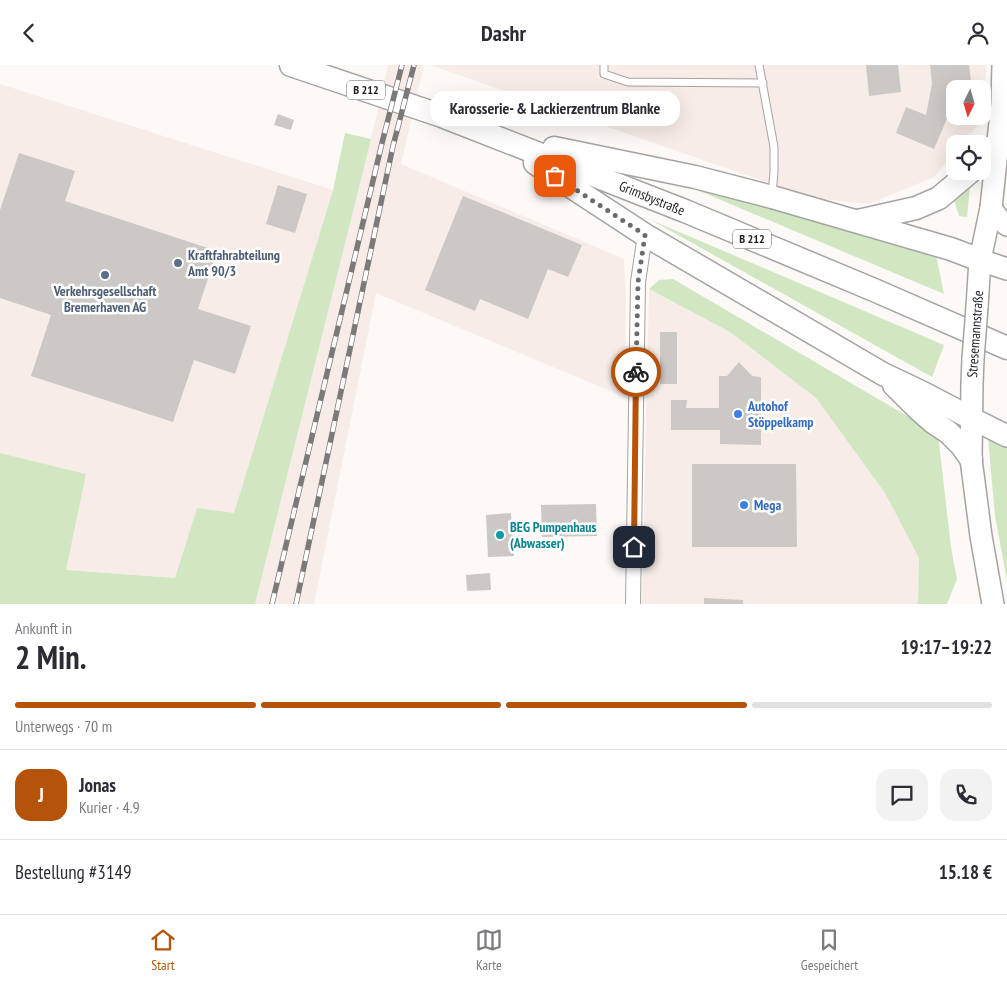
<!DOCTYPE html>
<html lang="de">
<head>
<meta charset="utf-8">
<style>
	body { margin:0; font-family:"PT Sans Narrow",sans-serif; background:#f2f2f3; color:#2b2b33; height:100vh; display:flex; flex-direction:column; font-size:19px; white-space:nowrap }
	* { box-sizing:border-box; margin:0 }
	p { font-size:16px; color:#7c7c81 }
	.icon { flex:none; width:28px; height:28px; fill:none; stroke:currentColor; stroke-width:2; stroke-linecap:round; stroke-linejoin:round }
	.map { position:relative; height:539px; overflow:hidden }
	.panel { display:flex; flex-direction:column; background:#fff; flex:1 }
	.panel>* { flex:none }
	.needle { width:32px; rotate:185deg }
	.buttons { position:absolute; left:946px; top:15px; display:grid; gap:10px }
	.buttons a { display:grid; place-items:center; width:45px; height:45px; border-radius:10px; background:#fff; box-shadow:0 5px 20px #0002; font-size:25px }
	.pin { position:absolute; display:grid; place-items:center; width:42px; height:42px; color:#fff; margin:-21px; border-radius:10px; box-shadow:0 2px 8px #0006 }
	.courier { position:absolute; display:grid; place-items:center; width:50px; height:50px; margin:-25px; border:4px solid #b45309; border-radius:50%; background:#fff; color:#222; box-shadow:0 1px 6px #0007 }
	.bubble { position:absolute; height:35px; border-radius:15px; background:#fff; box-shadow:0 5px 20px #0002; font-size:16px; font-weight:700; line-height:35px; text-align:center }
	.headline em { font-style:normal; font-weight:700 }
	.headline div { display:flex; flex-direction:column-reverse }
	.headline { display:flex; align-items:center; justify-content:space-between; height:85px; padding:0 15px }
	h1 { font-size:32px; font-weight:700; line-height:38px }
	.bar { display:grid; grid-template-columns:repeat(4,1fr); gap:8px 5px; align-content:center; height:60px; padding:0 15px }
	.bar i { height:6px; border-radius:4px; background:#e1e1e2 }
	.bar .selected { background:#b45309 }
	.bar p { grid-column:span 4 }
	.line { display:flex; align-items:center; gap:12px; padding:0 15px; border-top:1px solid #e1e1e2 }
	.line div { flex:1 }
	.round { display:grid; place-items:center; flex:none; width:52px; height:52px; border-radius:15px; background:#f2f2f3 }
	header { display:flex; justify-content:space-between; align-items:center; height:65px; padding:0 15px; background:#fff; font-size:22px; font-weight:700 }
	.dock { display:flex; justify-content:space-around; align-items:center; height:70px; border-top:1px solid #e1e1e2; background:#fff; font-size:14px; color:#7c7c81 }
	.dock a { display:grid; justify-items:center; gap:2px }
	.dock .selected { color:#b45309 }
	.map>svg:first-child { display:block }
	.built { fill:#f7ece7 }
	.green { fill:#d1e7c2 }
	.building { fill:#cbc8c6 }
	.lines { fill:none; stroke-linecap:round; stroke-linejoin:round }
	.service-casing { stroke:#a6a3a2; stroke-width:9 }
	.minor-casing { stroke:#a6a3a2; stroke-width:16 }
	.primary-casing { stroke:#a6a3a2; stroke-width:24 }
	.trunk-casing { stroke:#a6a3a2; stroke-width:25 }
	.service { stroke:#fff; stroke-width:7 }
	.minor { stroke:#fff; stroke-width:14 }
	.primary { stroke:#fff; stroke-width:21 }
	.trunk { stroke:#fff; stroke-width:22 }
	.rail-casing { stroke:#7c7a79; stroke-width:5.5 }
	.rail { stroke:#fff; stroke-width:4; stroke-dasharray:11; stroke-linecap:butt }
	.primary-bridge-casing { stroke:#a6a3a2; stroke-width:24; stroke-linecap:butt }
	.primary-bridge { stroke:#fff; stroke-width:21 }
	.done { stroke:#6d6b6a; stroke-width:5; stroke-dasharray:0 9 }
	.route { stroke:#b45309; stroke-width:6 }
	.service-dot { fill:#5c6f8a; stroke:#fff; stroke-width:2 }
	.shop-dot { fill:#3f7fe0; stroke:#fff; stroke-width:2 }
	.culture-dot { fill:#0f9aa8; stroke:#fff; stroke-width:2 }
	.labels { text-anchor:middle; stroke-width:5; stroke-linejoin:round; paint-order:stroke }
	.shield { fill:#fff; stroke:#636262; stroke-width:1 }
	.shield-label { font-size:12px; font-weight:bold; fill:#201f1e }
	.street-label { font-size:14px; fill:#201f1e; stroke:#fff }
	.service-label { font-size:14px; font-weight:bold; fill:#4e5e75; stroke:#fff; text-anchor:start }
	.shop-label { font-size:14px; font-weight:bold; fill:#366cbe; stroke:#fff; text-anchor:start }
	.culture-label { font-size:14px; font-weight:bold; fill:#0d838f; stroke:#fff; text-anchor:start }
</style>
</head>
<body>
<header><svg class="icon" aria-label="back" viewBox="0 0 24 24"><path d="M15 5l-7 7 7 7"/></svg>Dashr<svg class="icon" aria-label="person" viewBox="0 0 24 24"><circle cx="12" cy="8" r="4"/><path d="M4 21q1-7 8-7t8 7"/></svg></header>
<div class="map">
<svg width="1007" height="539" viewBox="0 0 1007 539">
	<rect width="100%" height="100%" fill="#fcf9f7"/>
	<g class="built">
		<polygon points="388,0 424,0 401,99 624,194 626,230 625,332 376,228 314,539 255,539 371,74"/>
		<polygon points="430,0 987,0 983,29 982,24 955,24 955,51 979,51 977,61 962,79 955,79 955,87 934,112 869,139 812,133"/>
		<polygon points="0,19 333,125 234,449 197,443 175,513 66,505 85,409 0,388"/>
		<polygon points="649,224 730,267 816,333 885,428 919,493 918,537 916,539 642,539"/>
	</g>
	<g class="green">
		<polygon points="345,68 371,74 255,539 0,539 0,388 86,409 66,505 175,513 197,443 234,448 333,125"/>
		<polygon points="971,113 967,152 959,151 953,132"/>
		<polygon points="671,114 936,190 944,229"/>
		<polygon points="651,155 944,280 932,312"/>
		<polygon points="673,214 938,369 951,482 957,514 947,539 916,539 918,537 919,493 885,428 816,333 730,267 649,224 659,215"/>
		<polygon points="988,373 1007,381 1007,515 995,451"/>
	</g>
	<g class="building">
		<polygon points="866,0 898,0 901,27 869,31"/>
		<polygon points="930,0 969,0 972,24 955,24 955,50 949,49 934,84 896,68 906,42 926,50 932,19"/>
		<polygon points="278,49 294,55 291,65 274,60"/>
		<polygon points="19,88 75,106 65,136 217,186 198,244 251,261 235,309 194,295 173,357 31,311 51,250 0,233 0,145"/>
		<polygon points="278,120 307,129 295,168 266,159"/>
		<polygon points="463,131 582,180 568,212 548,204 528,254 480,234 475,246 425,225"/>
		<rect x="660" y="267" width="17" height="52"/>
		<polygon points="739,297 752,311 761,312 761,380 720,379 720,365 671,365 671,335 687,335 686,343 719,343 719,311 727,311"/>
		<polygon points="692,399 796,399 797,482 692,482"/>
		<polygon points="596,439 597,471 542,472 541,440"/>
		<polygon points="511,448 514,491 488,492 486,450"/>
		<polygon points="490,508 491,525 467,526 466,510"/>
		<polygon points="704,533 743,535 743,539 704,539"/>
	</g>
	<g class="lines">
		<defs>
			<g id="service">
				<polyline points="604,0 604,9 628,17 763,18"/>
				<polyline points="759,0 774,82 774,107 772,130"/>
			</g>
			<polyline id="minor" points="633,539 638,217 645,170"/>
			<g id="primary">
				<polyline points="991,143 998,153 1007,160"/>
				<polyline points="980,195 1007,204"/>
				<polyline points="977,242 980,195 991,143 1002,38 1003,0"/>
				<polyline points="973,294 972,318 971,394 981,471 993,539"/>
				<polyline points="971,353 1007,371"/>
			</g>
			<g id="trunk">
				<polyline points="291,0 442,51 685,146 874,225 1007,283"/>
				<polyline points="554,83 695,112 772,132 951,184 980,195"/>
				<polyline points="982,94 998,77"/>
				<polyline points="535,98 645,170 883,309 923,328 971,353"/>
				<polyline points="858,156 916,143 939,133 971,106"/>
				<polyline points="894,320 917,343 933,357 948,367 962,381 971,394"/>
			</g>
		</defs>
		<use href="#service" class="service-casing"/>
		<use href="#minor" class="minor-casing"/>
		<use href="#primary" class="primary-casing"/>
		<use href="#trunk" class="trunk-casing"/>
		<use href="#service" class="service"/>
		<use href="#minor" class="minor"/>
		<use href="#primary" class="primary"/>
		<use href="#trunk" class="trunk"/>
		<defs>
			<g id="rail">
				<polyline points="272,539 382,78 402,0"/>
				<polyline points="296,539 393,81 414,0"/>
			</g>
		</defs>
		<use href="#rail" class="rail-casing"/>
		<use href="#rail" class="rail"/>
		<defs>
			<polyline id="primary-bridge" points="973,294 977,242"/>
		</defs>
		<use href="#primary-bridge" class="primary-bridge-casing"/>
		<use href="#primary-bridge" class="primary-bridge"/>
	</g>
	<g class="lines">
		<polyline class="done" points="555,111 645,170 638,217 636,307"/>
		<polyline class="route" points="634,482 636,307"/>
	</g>
	<g class="service-dot">
		<circle cx="178" cy="198" r="5"/>
		<circle cx="105" cy="210" r="5"/>
	</g>
	<g class="shop-dot">
		<circle cx="738" cy="349" r="5"/>
		<circle cx="744" cy="440" r="5"/>
	</g>
	<circle class="culture-dot" cx="500" cy="470" r="5"/>
	<g class="labels">
		<g class="shield">
			<rect x="347" y="15.5" width="38" height="19" rx="4"/>
			<rect x="733" y="164.5" width="38" height="19" rx="4"/>
		</g>
		<g class="shield-label">
			<text x="366" y="29">B 212</text>
			<text x="752" y="178">B 212</text>
		</g>
		<g class="street-label">
			<text transform="translate(652 133) rotate(22)" y="5">Grimsbystraße</text>
			<text transform="translate(975 269) rotate(-86)" y="5">Stresemannstraße</text>
		</g>
		<g class="service-label">
			<text x="188" y="195">Kraftfahrabteilung<tspan x="188" dy="16">Amt 90/3</tspan></text>
			<text x="105" y="231" text-anchor="middle">Verkehrsgesellschaft<tspan x="105" dy="16">Bremerhaven AG</tspan></text>
		</g>
		<g class="shop-label">
			<text x="748" y="346">Autohof<tspan x="748" dy="16">Stöppelkamp</tspan></text>
			<text x="754" y="445">Mega</text>
		</g>
		<g class="culture-label">
			<text x="510" y="467">BEG Pumpenhaus<tspan x="510" dy="16">(Abwasser)</tspan></text>
		</g>
	</g>
</svg>
<div class="buttons">
<a><svg class="needle" viewBox="-14 -14 28 28"><path d="M0-13l5 13h-10z" fill="#e53935"/><path d="M0 13l5-13h-10z" fill="#7c7c81"/></svg></a>
<a><svg class="icon" aria-label="locate" viewBox="0 0 24 24"><circle cx="12" cy="12" r="6"/><path d="M12 2v4M12 18v4M2 12h4M18 12h4"/></svg></a>
</div>
<div class="pin" style="left:555px;top:111px;background:#ea580c"><svg class="icon" aria-label="bag" viewBox="0 0 24 24"><path d="M5 8h14l-1 12H6zM9 8a3 3 0 0 1 6 0"/></svg></div>
<div class="pin" style="left:634px;top:482px;background:#1f2937"><svg class="icon" aria-label="home" viewBox="0 0 24 24"><path d="M3 11l9-7 9 7M6 9v11h12V9"/></svg></div>
<div class="courier" style="left:636px;top:307px"><svg class="icon" aria-label="bike" viewBox="0 0 24 24"><circle cx="6" cy="16" r="4"/><circle cx="18" cy="16" r="4"/><path d="M6 16l4-8h5l3 8M10 8l3 8H6M13 5h3"/></svg></div>
<div class="bubble" style="left:430px;top:26px;width:250px">Karosserie- &amp; Lackierzentrum Blanke</div>
</div>
<section class="panel">
<div class="headline"><div><h1>2 Min.</h1><p>Ankunft in</p></div><em>19:17–19:22</em></div>
<div class="bar"><i class="selected"></i><i class="selected"></i><i class="selected"></i><i></i><p>Unterwegs · 70 m</p></div>
<div class="line" style="height:90px"><b class="round" style="background:#b45309;color:#fff">J</b><div><b>Jonas</b><p>Kurier · 4.9</p></div><a class="round"><svg class="icon" aria-label="chat" viewBox="0 0 24 24"><path d="M4 5h16v11H9l-5 4z"/></svg></a><a class="round"><svg class="icon" aria-label="phone" viewBox="0 0 24 24"><path d="M5 4h4l2 5-3 2q2 4 5 5l2-3 5 2v4C11 20 4 13 5 4z"/></svg></a></div>
<div class="line" style="height:65px"><div>Bestellung #3149</div><b>15.18 €</b></div>
</section>
<nav class="dock">
<a class="selected"><svg class="icon" aria-label="home" viewBox="0 0 24 24"><path d="M3 11l9-7 9 7M6 9v11h12V9"/></svg>Start</a>
<a><svg class="icon" aria-label="map" viewBox="0 0 24 24"><path d="M3 6l6-2 6 2 6-2v14l-6 2-6-2-6 2zM9 4v14M15 6v14"/></svg>Karte</a>
<a><svg class="icon" aria-label="saved" viewBox="0 0 24 24"><path d="M7 4h10v16l-5-4-5 4z"/></svg>Gespeichert</a>
</nav>
</body>
</html>
